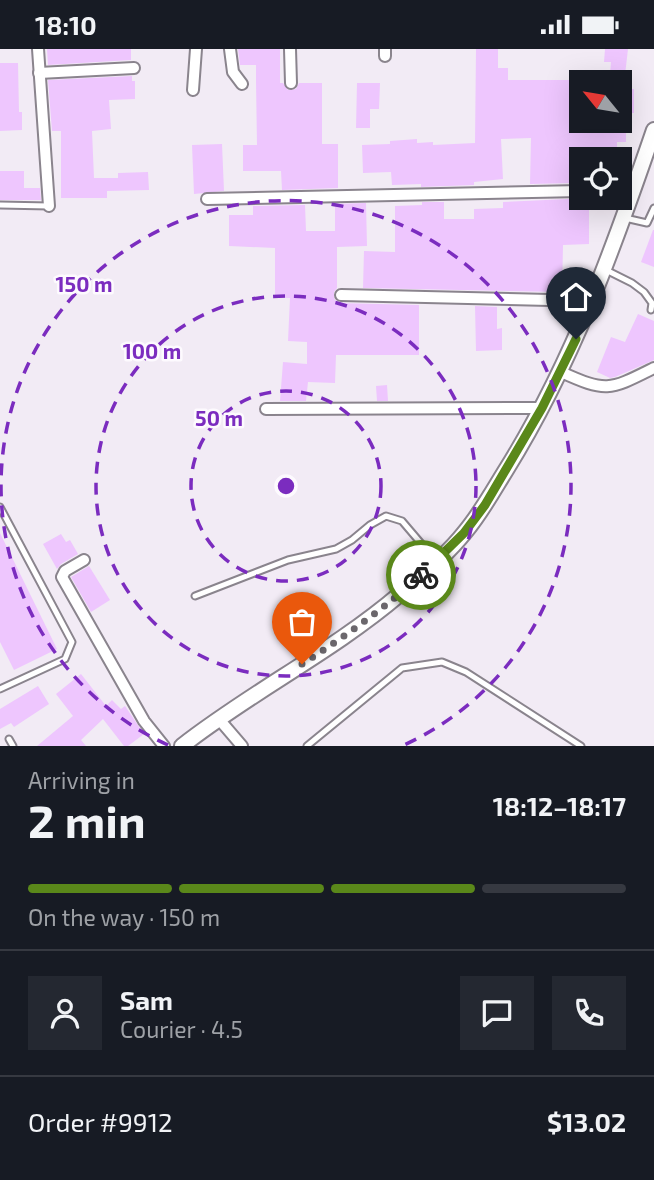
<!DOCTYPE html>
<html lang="en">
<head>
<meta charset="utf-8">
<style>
	body { margin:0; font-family:"Exo 2",sans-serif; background:#242831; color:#f1f3f6; height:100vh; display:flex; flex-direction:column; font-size:26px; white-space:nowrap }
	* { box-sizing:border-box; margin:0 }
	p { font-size:23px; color:#9ea1a6 }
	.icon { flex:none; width:38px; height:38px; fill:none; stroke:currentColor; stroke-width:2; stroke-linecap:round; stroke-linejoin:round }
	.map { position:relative; height:697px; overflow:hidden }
	.side { display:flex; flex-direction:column; background:#171b24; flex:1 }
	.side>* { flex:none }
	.needle { width:46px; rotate:300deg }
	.fabs { position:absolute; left:569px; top:21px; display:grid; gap:14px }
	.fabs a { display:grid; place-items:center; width:63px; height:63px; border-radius:0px; background:#171b24; box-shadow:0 7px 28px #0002; font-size:35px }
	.pin { position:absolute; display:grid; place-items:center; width:60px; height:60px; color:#fff; margin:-72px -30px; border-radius:50% 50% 50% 0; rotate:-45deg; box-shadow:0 0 7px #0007 }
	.pin .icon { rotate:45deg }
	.courier { position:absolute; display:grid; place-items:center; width:70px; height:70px; margin:-35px; border:5px solid #5a881a; border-radius:50%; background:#fff; color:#222; box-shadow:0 2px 9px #0007 }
	.headline em { font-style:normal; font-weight:700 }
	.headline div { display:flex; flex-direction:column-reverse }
	.headline { display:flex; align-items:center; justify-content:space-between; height:119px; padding:0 28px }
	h1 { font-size:46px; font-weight:700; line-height:52px }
	.bar { display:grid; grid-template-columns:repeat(4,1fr); gap:10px 7px; align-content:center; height:84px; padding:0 28px }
	.bar i { height:9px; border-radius:5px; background:#363941 }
	.bar .active { background:#5a881a }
	.bar p { grid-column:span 4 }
	.line { display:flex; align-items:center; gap:18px; padding:0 28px; border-top:2px solid #363941 }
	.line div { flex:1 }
	.round { display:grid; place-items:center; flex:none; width:74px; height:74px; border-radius:0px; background:#242831 }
	.status { display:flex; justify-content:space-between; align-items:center; height:49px; padding:0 35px; background:#171b24; direction:ltr }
	.status svg { height:19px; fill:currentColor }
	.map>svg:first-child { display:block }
	.building { fill:#eec6fe }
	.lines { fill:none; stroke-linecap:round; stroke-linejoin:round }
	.lane-casing { stroke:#8a848d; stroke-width:9 }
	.street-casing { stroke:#8a848d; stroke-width:14 }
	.secondary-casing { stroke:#8a848d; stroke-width:18 }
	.lane { stroke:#fff; stroke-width:5 }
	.street { stroke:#fff; stroke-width:10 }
	.secondary { stroke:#fff; stroke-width:14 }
	.done { stroke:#6b676c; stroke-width:7; stroke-dasharray:0 12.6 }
	.route { stroke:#5a881a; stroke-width:9 }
	.ring { fill:none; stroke:#7b2cbf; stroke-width:3.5; stroke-dasharray:12 9 }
	.centre { fill:#7b2cbf; stroke:#fdfafe; stroke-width:3.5 }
	.ring-label { font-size:21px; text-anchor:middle; font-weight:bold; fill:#7b2cbf; stroke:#fdfafe; stroke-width:5; stroke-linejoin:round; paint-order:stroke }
</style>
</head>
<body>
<div class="status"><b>18:10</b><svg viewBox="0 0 49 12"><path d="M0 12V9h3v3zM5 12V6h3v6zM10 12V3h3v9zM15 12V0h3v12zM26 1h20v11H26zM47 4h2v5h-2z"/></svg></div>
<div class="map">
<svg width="654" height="697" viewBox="0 0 654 697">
	<rect width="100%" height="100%" fill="#f2ebf5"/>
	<g class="building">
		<polygon points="47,0 131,0 131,11 48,16"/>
		<polygon points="238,0 280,0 280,34 283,34 288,41 296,40 299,34 322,34 322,95 338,95 338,139 282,141 281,122 243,122 243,96 257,96 256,33 256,16 240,16"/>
		<polygon points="476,0 498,0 498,19 508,19 508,31 574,31 574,72 626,72 626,93 617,93 617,110 574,110 574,134 530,135 531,89 501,90 503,130 474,133 474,136 421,138 421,135 392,136 391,123 363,124 362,96 390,95 390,92 417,90 417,94 433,93 433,96 475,94"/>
		<polygon points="605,0 628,0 625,26 610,25 611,13 604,13"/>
		<polygon points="0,14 18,14 19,63 22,63 22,81 0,82"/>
		<polygon points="132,27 132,32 135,32 135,50 109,51 111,80 92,82 94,129 118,129 118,124 148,123 149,141 107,142 107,149 61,149 61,82 52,82 48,31"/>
		<polygon points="357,34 380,34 379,60 370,60 370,79 356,79"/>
		<rect x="620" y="40" width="14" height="24"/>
		<polygon points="222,95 224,142 194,145 192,96"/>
		<polygon points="0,122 24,122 24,139 40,139 41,151 0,151"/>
		<polygon points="589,149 589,195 563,196 562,243 363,239 364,202 395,203 395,157 422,156 422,153 444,153 444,170 474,170 474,160 503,159 503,153"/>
		<polygon points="366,154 367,197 337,198 337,239 334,243 334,249 337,254 419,256 419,306 336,306 335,334 308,333 306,352 280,352 283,313 307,315 307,293 288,292 290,249 275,249 275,199 229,197 229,166 253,166 253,157 305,156 306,182 335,182 335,155"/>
		<polygon points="653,181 654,181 654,218 641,213"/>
		<polygon points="475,257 497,258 497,280 502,279 502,301 476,302"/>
		<polygon points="638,265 654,272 654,311 615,328 610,329 597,323 611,288 625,293"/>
		<polygon points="387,336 388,352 377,352 376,337"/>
		<polygon points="0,484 57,600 14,621 0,593"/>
		<polygon points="61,485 66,493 70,491 78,505 61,515 57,520 43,495"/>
		<polygon points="89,517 110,551 91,563 71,528"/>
		<polygon points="81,625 106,657 112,651 121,660 125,657 144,685 128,697 124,697 103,670 81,691 86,697 37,697 73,667 56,645"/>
		<polygon points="38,637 49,655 14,678 11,674 0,680 0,660"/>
	</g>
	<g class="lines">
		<defs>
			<g id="lane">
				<polyline points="0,156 49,157"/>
				<polyline points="625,169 647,174 654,159"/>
				<polyline points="606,221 632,234 644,243 652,254 651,261"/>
				<polyline points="0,458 72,593 65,610 0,640"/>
				<polyline points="195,547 288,511 336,500 352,491 370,476 386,467 402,472 436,512"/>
				<polyline points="9,690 13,697"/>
				<polyline points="307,697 402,619 442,613 466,623 581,697"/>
			</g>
			<g id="street">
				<polyline points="38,0 49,157"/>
				<polyline points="230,0 233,23 242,35"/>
				<polyline points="290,0 291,34"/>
				<polyline points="385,7 385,0"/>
				<polyline points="39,24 134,19"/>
				<polyline points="193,41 196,0"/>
				<polyline points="207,150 581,142"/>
				<polyline points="341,246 591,252"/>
				<path d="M 561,323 C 607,344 610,341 654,319"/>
				<polyline points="266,360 542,359"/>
				<polyline points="84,511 65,522 62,528 144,672 164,697"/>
				<polyline points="218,669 242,697"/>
			</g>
			<path id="secondary" d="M 182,697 C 252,642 332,603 400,545 C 422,527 447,506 465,483 C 481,464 493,442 506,421 C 572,315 614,198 654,81"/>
		</defs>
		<use href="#lane" class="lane-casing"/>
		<use href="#street" class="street-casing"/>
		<use href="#secondary" class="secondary-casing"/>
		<use href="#lane" class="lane"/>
		<use href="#street" class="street"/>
		<use href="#secondary" class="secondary"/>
	</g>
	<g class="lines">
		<path class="done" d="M 302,615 C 344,588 384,560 421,526"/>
		<polyline class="route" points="421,526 464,484 485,456 542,359 576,290"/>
	</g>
	<g class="ring">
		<circle cx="286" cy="437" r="95"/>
		<circle cx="286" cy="437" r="190"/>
		<path d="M168 696A285 285 0 1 1 404 696"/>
	</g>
	<circle cx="286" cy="437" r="10" class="centre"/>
	<g class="ring-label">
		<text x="84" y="243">150 m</text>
		<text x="152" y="310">100 m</text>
		<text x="219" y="377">50 m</text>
	</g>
</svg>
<div class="fabs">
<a><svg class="needle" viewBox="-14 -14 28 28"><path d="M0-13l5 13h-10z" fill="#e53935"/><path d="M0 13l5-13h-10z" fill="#9ea1a6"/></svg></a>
<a><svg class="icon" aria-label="locate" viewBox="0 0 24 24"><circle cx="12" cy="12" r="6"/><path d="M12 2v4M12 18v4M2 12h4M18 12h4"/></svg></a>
</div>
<div class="pin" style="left:302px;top:615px;background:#ea580c"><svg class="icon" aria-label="bag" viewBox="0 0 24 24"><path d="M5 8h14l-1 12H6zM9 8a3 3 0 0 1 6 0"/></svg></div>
<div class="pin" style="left:576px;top:290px;background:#1f2937"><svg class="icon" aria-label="home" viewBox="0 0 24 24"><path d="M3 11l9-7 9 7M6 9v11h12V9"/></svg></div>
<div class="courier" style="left:421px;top:526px"><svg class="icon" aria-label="bike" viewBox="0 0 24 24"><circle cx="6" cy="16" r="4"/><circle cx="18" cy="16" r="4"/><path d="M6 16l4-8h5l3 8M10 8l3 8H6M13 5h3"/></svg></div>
</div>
<section class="side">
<div class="headline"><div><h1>2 min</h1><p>Arriving in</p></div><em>18:12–18:17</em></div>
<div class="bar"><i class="active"></i><i class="active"></i><i class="active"></i><i></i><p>On the way · 150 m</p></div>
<div class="line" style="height:126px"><a class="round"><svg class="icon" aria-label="person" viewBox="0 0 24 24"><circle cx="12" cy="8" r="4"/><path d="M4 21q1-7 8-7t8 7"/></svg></a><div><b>Sam</b><p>Courier · 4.5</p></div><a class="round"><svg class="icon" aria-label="chat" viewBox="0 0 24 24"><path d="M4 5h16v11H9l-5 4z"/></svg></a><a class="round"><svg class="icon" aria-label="phone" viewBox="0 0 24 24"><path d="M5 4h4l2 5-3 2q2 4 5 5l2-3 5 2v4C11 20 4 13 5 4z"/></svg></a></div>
<div class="line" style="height:91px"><div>Order #9912</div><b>$13.02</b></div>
</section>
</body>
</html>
